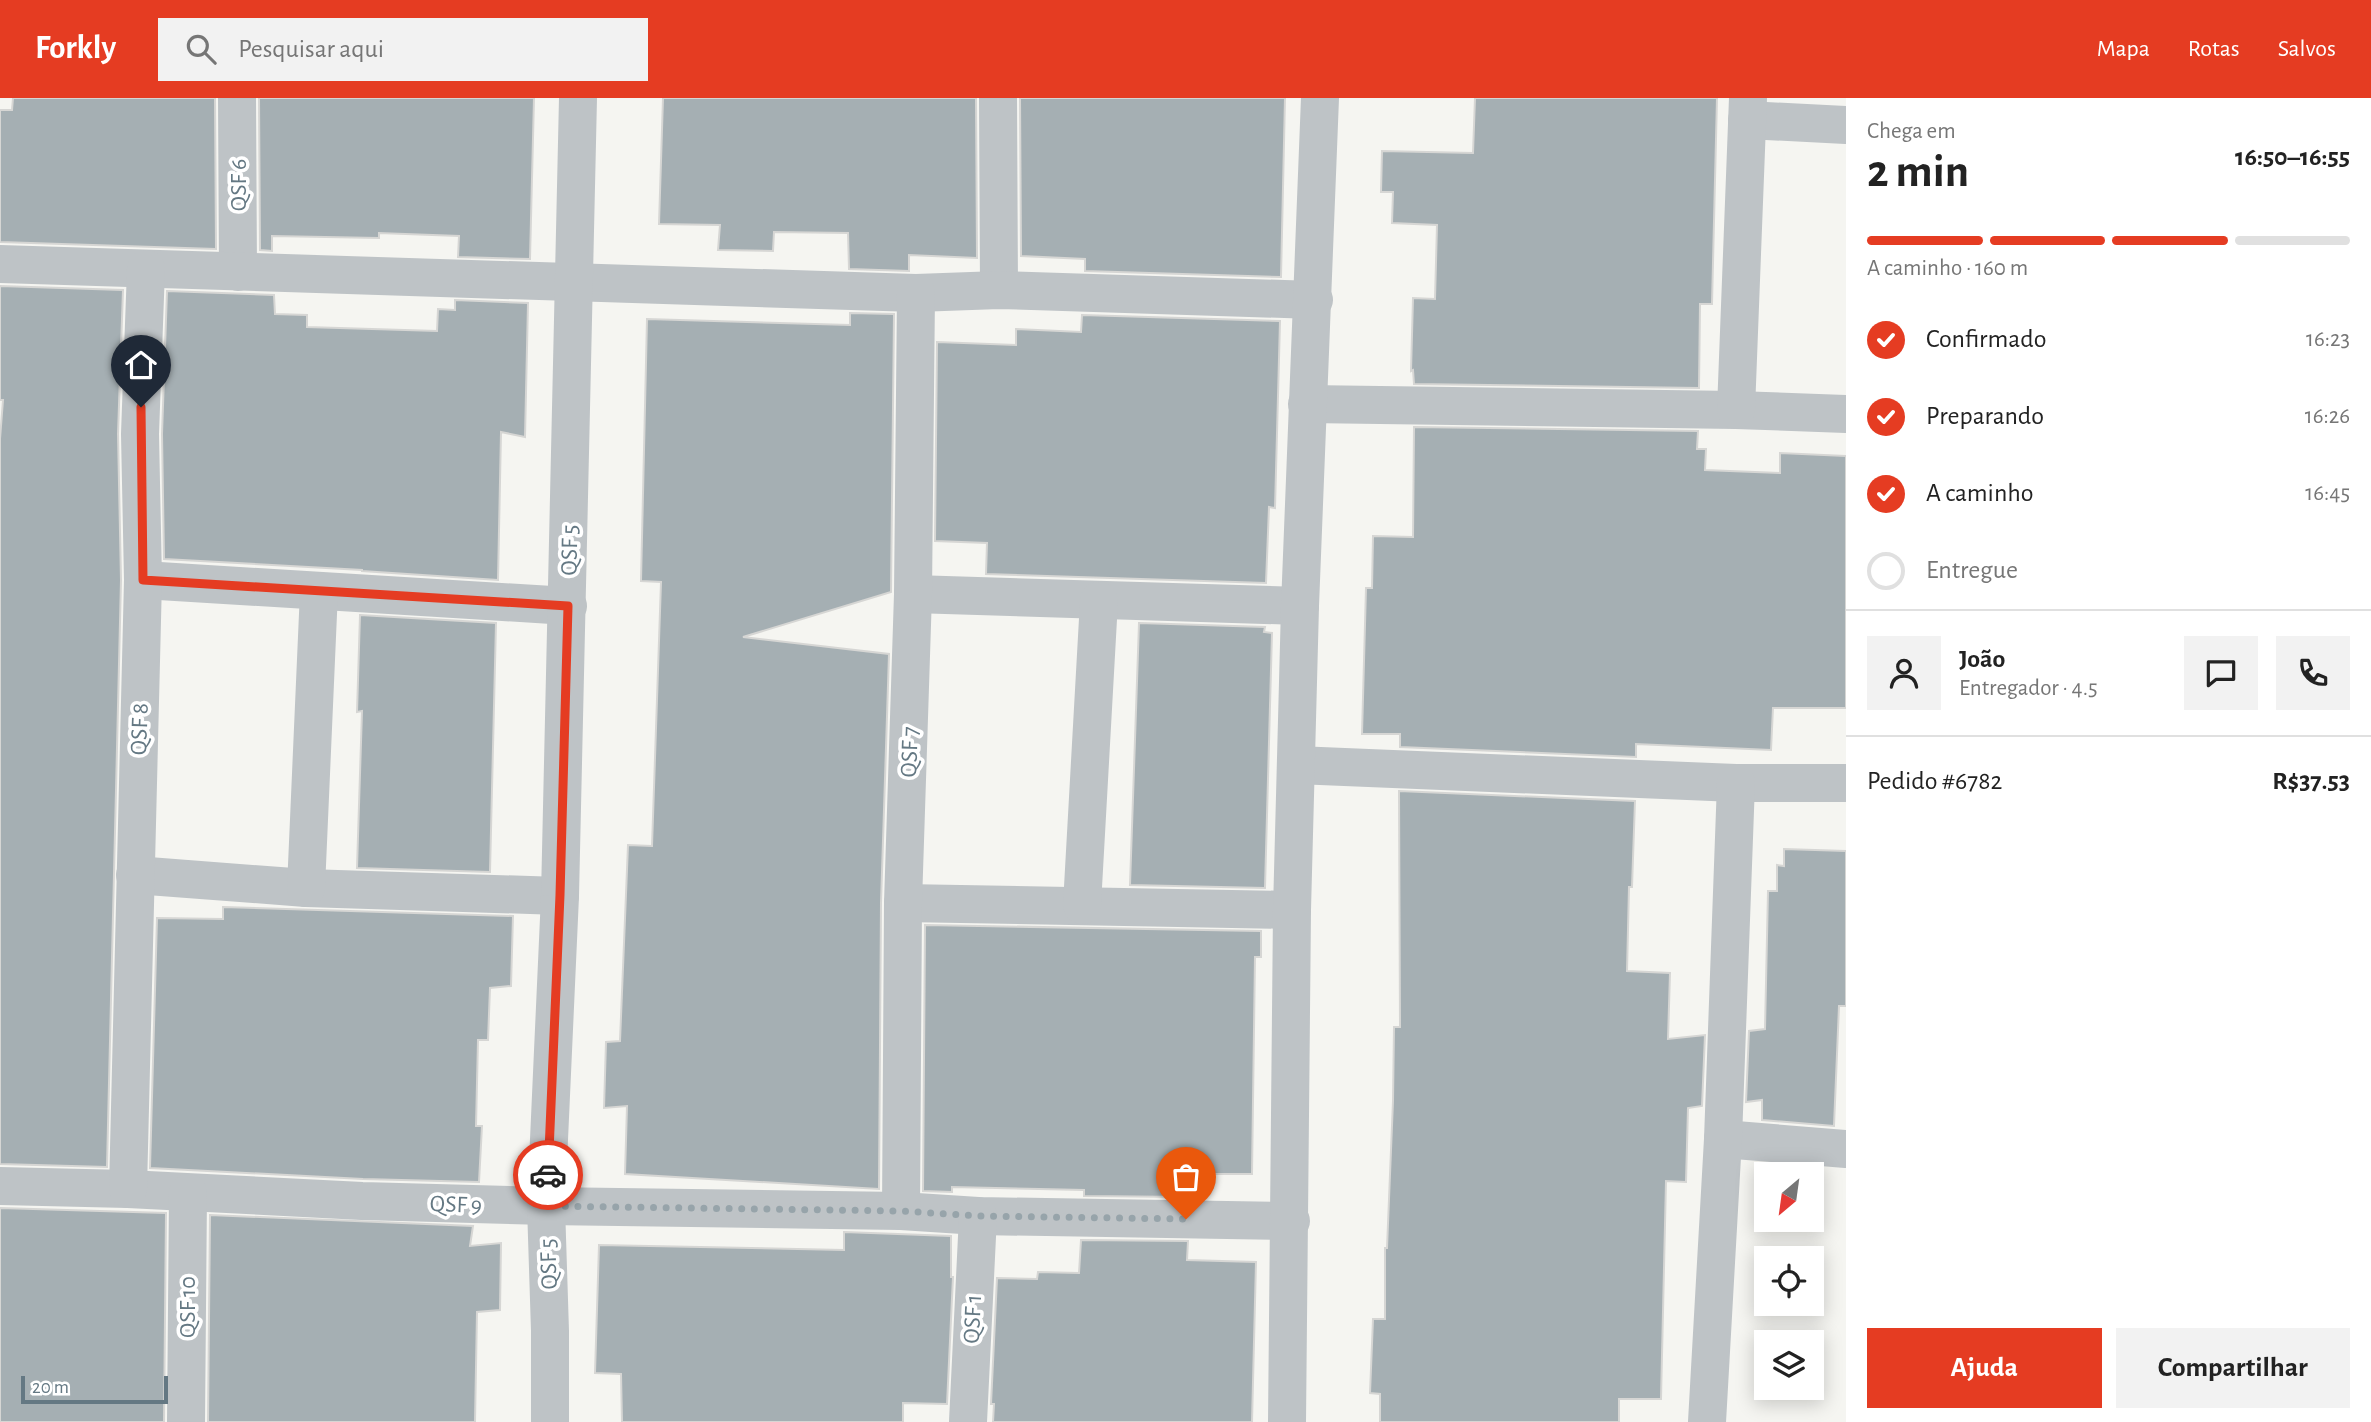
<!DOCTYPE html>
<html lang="pt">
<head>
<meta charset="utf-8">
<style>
	body { margin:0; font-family:"Alegreya Sans",sans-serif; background:#f2f2f2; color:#222; height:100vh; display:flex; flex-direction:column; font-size:26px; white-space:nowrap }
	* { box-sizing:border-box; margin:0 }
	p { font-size:23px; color:#767676 }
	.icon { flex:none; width:38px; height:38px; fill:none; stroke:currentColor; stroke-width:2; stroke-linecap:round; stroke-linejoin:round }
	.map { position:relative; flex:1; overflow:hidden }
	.drawer { display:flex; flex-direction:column; background:#fff; width:525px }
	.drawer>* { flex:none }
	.needle { width:46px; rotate:209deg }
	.tools { position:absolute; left:1754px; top:1064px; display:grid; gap:14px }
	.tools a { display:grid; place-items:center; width:70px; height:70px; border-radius:0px; background:#fff; box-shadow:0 4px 18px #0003; font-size:35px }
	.scale { position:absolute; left:21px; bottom:18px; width:147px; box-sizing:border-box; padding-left:7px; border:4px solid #647883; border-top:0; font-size:19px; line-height:24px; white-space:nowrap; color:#647883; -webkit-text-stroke:5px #fff; paint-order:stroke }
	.pin { position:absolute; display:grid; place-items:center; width:60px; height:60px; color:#fff; margin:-72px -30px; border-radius:50% 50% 50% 0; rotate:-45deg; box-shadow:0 0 7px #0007 }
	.pin .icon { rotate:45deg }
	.courier { position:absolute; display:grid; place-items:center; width:70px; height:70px; margin:-35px; border:5px solid #e53c22; border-radius:50%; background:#fff; color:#222; box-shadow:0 2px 9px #0007 }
	.head em { font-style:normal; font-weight:700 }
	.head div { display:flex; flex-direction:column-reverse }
	.head { display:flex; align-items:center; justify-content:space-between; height:119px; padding:0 21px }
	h1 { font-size:46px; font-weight:700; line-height:52px }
	.bar { display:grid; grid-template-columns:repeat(4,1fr); gap:10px 7px; align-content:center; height:84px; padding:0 21px }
	.bar i { height:9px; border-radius:5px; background:#e0e0e0 }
	.bar .current { background:#e53c22 }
	.bar p { grid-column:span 4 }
	.line { display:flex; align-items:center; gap:18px; padding:0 21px; border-top:2px solid #e0e0e0 }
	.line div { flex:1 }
	.round { display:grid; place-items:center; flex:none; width:74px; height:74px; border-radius:0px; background:#f2f2f2 }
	ol { padding:0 21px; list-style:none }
	li { display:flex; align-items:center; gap:21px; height:77px }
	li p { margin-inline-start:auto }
	li .icon { padding:7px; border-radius:50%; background:#e53c22; color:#fff; stroke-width:4 }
	li:last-child { color:#767676 }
	li i { width:38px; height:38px; border:4px solid #e0e0e0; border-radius:50% }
	.cta { display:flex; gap:14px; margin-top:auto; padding:14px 21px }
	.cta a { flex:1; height:80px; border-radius:0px; background:#e53c22; color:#fff; font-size:28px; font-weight:700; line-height:80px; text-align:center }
	.cta a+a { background:#f2f2f2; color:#222 }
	header { display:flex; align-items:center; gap:42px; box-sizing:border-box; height:98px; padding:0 35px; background:#e53c22; color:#fff }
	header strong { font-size:33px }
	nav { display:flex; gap:38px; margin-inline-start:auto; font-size:24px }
	.search { width:490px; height:63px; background:#f2f2f2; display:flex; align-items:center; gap:18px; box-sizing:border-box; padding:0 24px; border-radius:0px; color:#767676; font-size:26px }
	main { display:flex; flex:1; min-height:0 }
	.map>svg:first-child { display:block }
	.building { fill:#a5afb3; stroke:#d6d6d4; stroke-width:2 }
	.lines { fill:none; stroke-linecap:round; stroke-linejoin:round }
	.street { stroke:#bec3c6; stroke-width:38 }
	.done { stroke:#97a4aa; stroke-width:7; stroke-dasharray:0 12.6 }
	.route { stroke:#e53c22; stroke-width:9 }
	.labels { text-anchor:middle; stroke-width:7; stroke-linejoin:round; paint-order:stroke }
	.street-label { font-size:24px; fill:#647883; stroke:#fff }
</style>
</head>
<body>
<header>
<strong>Forkly</strong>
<div class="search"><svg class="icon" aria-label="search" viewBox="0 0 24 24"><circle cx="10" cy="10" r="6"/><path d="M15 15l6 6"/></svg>Pesquisar aqui</div>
<nav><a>Mapa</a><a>Rotas</a><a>Salvos</a></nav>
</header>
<main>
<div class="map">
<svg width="1846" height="1324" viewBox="0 0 1846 1324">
	<rect width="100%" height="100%" fill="#f5f5f1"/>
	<g class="building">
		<polygon points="13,0 215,0 216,151 0,144 0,12 12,12"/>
		<polygon points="259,0 534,0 530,161 458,159 459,138 379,135 379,140 272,138 272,153 260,152"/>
		<polygon points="663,0 976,0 977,160 909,157 909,173 849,171 848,135 774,134 773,153 718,152 720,127 659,126"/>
		<polygon points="1020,0 1285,0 1281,179 1085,173 1085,161 1021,158"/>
		<polygon points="1475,0 1717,0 1712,206 1700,206 1699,290 1414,286 1413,272 1411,273 1413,200 1435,201 1437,127 1392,125 1393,94 1381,94 1382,53 1473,55"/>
		<polygon points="0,188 123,192 118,336 121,482 107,1069 0,1066 0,341 3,302 0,302"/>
		<polygon points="167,193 274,197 275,216 307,217 307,229 437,233 438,211 455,212 455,202 528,205 525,339 501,334 498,482 362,473 362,472 164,461 162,336"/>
		<polygon points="850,215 894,216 891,494 743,539 889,556 881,805 879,1091 625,1076 627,1008 604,1010 606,944 620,943 628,747 652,748 661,484 641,483 647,221 850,227"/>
		<polygon points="1082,217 1280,223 1275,410 1269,409 1266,485 986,476 987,445 935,443 937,244 1016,247 1016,231 1081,234"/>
		<polygon points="1414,329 1698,333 1697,351 1706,351 1705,372 1780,375 1780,355 1846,358 1846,610 1773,610 1771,652 1636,646 1636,659 1400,649 1400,636 1362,636 1366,490 1372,490 1373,438 1413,439"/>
		<polygon points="360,517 496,525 490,774 357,770 362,613 357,614"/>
		<polygon points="1139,525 1265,529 1264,534 1272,535 1265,790 1130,787"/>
		<polygon points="1399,693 1635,703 1632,789 1629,789 1627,873 1670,875 1668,941 1705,937 1702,1008 1688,1010 1686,1084 1666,1083 1661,1301 1619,1301 1619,1324 1380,1324 1380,1296 1370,1295 1373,1221 1385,1221 1385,1150 1387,1150 1393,1003 1394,929 1400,929"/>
		<polygon points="1784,751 1846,753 1846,908 1839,908 1834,1028 1762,1022 1762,1002 1746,1004 1749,933 1765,931 1768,793 1777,793 1777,767 1784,768"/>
		<polygon points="223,809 513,818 511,888 490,890 488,942 478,942 476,1028 482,1028 479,1084 363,1081 150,1070 157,820 223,821"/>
		<polygon points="925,827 1261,833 1261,859 1255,859 1252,1076 1190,1076 1189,1099 1084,1098 1084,1092 952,1089 952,1094 923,1093"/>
		<polygon points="0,1110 166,1115 164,1324 0,1324"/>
		<polygon points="210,1117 473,1128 470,1148 501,1145 500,1212 477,1214 475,1324 208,1324"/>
		<polygon points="844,1134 951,1138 951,1179 953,1179 947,1306 903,1305 903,1324 622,1324 621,1276 595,1275 599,1147 844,1152"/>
		<polygon points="1081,1142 1188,1143 1187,1162 1256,1164 1252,1324 993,1324 994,1306 991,1306 997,1180 1037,1181 1038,1174 1079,1175"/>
	</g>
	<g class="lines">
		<g class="street">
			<polyline points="237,0 238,174"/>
			<polyline points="998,0 999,192"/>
			<polyline points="1747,22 1846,27"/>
			<polyline points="0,166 916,195 999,192 1314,202"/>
			<polyline points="1307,306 1736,312 1846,316"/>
			<polyline points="1736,312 1748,0"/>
			<polyline points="143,482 568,508"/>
			<polyline points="913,496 1300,508"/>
			<polyline points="1296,667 1736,685 1846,685"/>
			<polyline points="135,777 306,790 560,798"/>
			<polyline points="306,790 319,493"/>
			<polyline points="903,805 1292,812"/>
			<polyline points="1082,807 1099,503"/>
			<polyline points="1723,1041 1846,1051"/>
			<polyline points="0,1088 128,1091 362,1103 546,1108 901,1113 978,1118 1291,1123"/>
			<polyline points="128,1091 143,482 140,336 146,171"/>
			<polyline points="901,1113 903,805 913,496 916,195"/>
			<polyline points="186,1324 188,1095"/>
			<polyline points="550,1324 550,1233 546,1108 560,798 578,0"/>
			<polyline points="968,1324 978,1118"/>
			<polyline points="1287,1324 1292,812 1300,508 1320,0"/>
			<polyline points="1707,1324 1723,1041 1736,685"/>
		</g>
	</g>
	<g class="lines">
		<polyline class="done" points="548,1077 546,1108 901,1113 978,1118 1186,1121"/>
		<polyline class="route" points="141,309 143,482 568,508 560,797 548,1077"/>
	</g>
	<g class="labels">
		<g class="street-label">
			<text transform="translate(238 87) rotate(-90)" y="8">QSF 6</text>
			<text transform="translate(569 452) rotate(-89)" y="8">QSF 5</text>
			<text transform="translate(139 631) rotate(-88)" y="8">QSF 8</text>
			<text transform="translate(909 654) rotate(-88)" y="8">QSF 7</text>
			<text transform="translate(456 1106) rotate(2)" y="8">QSF 9</text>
			<text transform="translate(548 1166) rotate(-92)" y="8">QSF 5</text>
			<text transform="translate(187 1209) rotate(-90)" y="8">QSF 10</text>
			<text transform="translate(972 1221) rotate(-87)" y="8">QSF 1</text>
		</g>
	</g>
</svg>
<div class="tools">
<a><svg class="needle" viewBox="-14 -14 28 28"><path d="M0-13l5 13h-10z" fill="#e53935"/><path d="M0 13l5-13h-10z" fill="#767676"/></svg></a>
<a><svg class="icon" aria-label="locate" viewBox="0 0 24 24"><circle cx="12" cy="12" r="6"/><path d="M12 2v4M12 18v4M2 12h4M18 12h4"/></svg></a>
<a><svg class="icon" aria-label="layers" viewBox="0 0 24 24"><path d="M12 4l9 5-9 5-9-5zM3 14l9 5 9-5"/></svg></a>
</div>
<div class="scale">20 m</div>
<div class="pin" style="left:1186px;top:1121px;background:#ea580c"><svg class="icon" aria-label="bag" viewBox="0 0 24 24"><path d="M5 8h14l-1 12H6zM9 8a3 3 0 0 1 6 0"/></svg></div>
<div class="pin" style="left:141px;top:309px;background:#1f2937"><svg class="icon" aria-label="home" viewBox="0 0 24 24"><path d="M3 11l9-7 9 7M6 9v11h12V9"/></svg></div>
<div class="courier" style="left:548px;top:1077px"><svg class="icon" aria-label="car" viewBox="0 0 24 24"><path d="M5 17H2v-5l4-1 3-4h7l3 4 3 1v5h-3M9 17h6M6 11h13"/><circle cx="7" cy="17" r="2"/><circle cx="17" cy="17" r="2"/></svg></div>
</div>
<section class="drawer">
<div class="head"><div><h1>2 min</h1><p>Chega em</p></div><em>16:50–16:55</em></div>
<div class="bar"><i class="current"></i><i class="current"></i><i class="current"></i><i></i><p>A caminho · 160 m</p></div>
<ol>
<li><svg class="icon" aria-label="check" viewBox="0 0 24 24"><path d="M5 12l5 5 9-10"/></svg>Confirmado<p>16:23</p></li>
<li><svg class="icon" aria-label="check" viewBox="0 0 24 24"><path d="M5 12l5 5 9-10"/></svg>Preparando<p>16:26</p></li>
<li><svg class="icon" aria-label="check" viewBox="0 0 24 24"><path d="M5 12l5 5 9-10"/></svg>A caminho<p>16:45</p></li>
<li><i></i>Entregue</li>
</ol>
<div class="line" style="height:126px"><a class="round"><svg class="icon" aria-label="person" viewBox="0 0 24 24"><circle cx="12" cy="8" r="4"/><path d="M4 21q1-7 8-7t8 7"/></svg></a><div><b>João</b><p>Entregador · 4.5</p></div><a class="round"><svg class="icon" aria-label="chat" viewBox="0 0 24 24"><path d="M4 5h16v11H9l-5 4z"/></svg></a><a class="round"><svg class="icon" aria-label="phone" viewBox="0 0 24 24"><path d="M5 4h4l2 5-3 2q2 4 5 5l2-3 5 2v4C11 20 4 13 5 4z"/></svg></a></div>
<div class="line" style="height:91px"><div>Pedido #6782</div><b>R$37.53</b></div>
<div class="cta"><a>Ajuda</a><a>Compartilhar</a></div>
</section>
</main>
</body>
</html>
